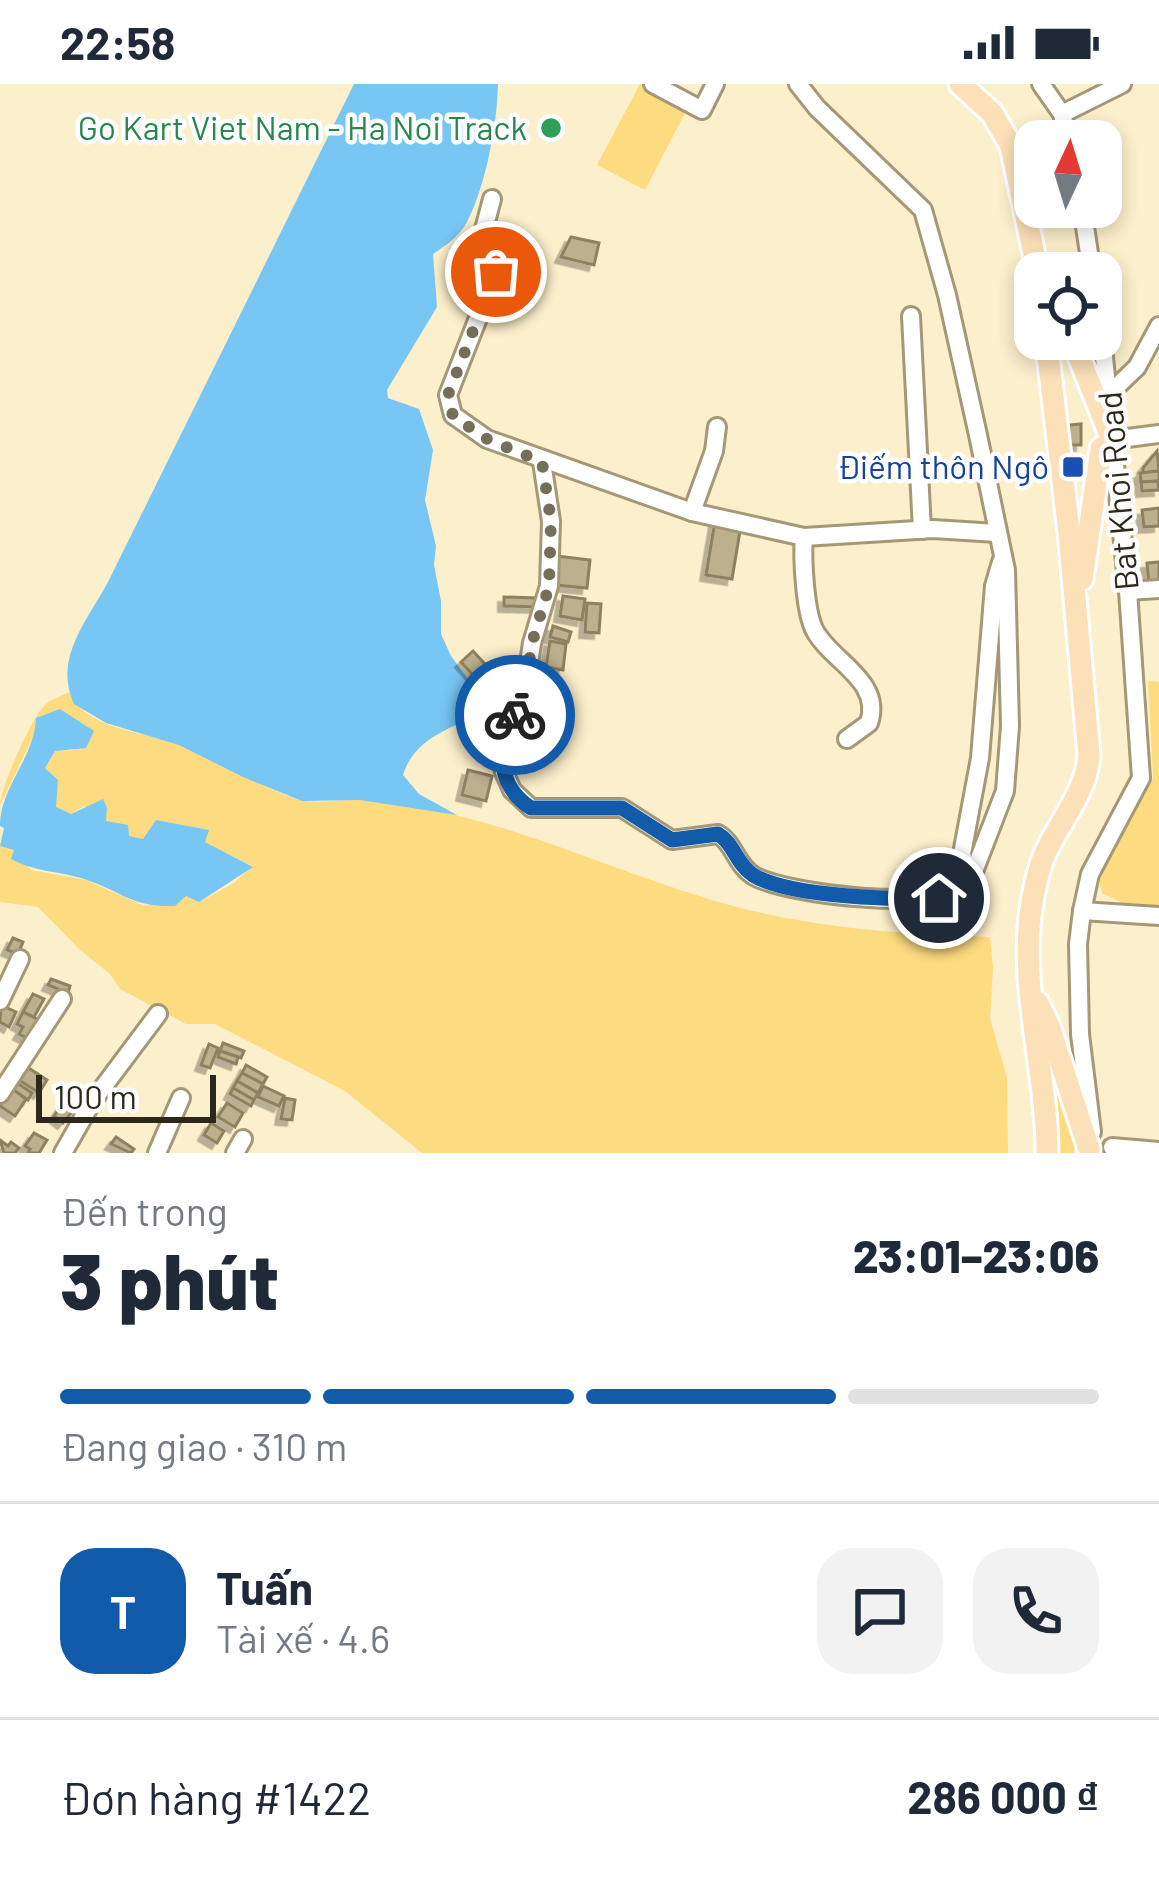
<!DOCTYPE html>
<html lang="vi">
<head>
<meta charset="utf-8">
<style>
	body { margin:0; font-family:Barlow,sans-serif; background:#f2f2f3; color:#1f2937; height:100vh; display:flex; flex-direction:column; font-size:45px; white-space:nowrap }
	* { box-sizing:border-box; margin:0 }
	p { font-size:39px; color:#747a83 }
	.icon { flex:none; width:66px; height:66px; fill:none; stroke:currentColor; stroke-width:2; stroke-linecap:round; stroke-linejoin:round }
	.map { position:relative; height:1069px; overflow:hidden }
	.side { display:flex; flex-direction:column; background:#fff; flex:1 }
	.side>* { flex:none }
	.needle { width:78px; rotate:4deg }
	.buttons { position:absolute; left:1014px; top:36px; display:grid; gap:24px }
	.buttons a { display:grid; place-items:center; width:108px; height:108px; border-radius:24px; background:#fff; box-shadow:0 6px 18px #0003; font-size:60px }
	.scale { position:absolute; left:36px; bottom:30px; width:180px; box-sizing:border-box; padding-left:12px; border:6px solid #2d281a; border-top:0; font-size:33px; line-height:42px; white-space:nowrap; color:#2d281a; -webkit-text-stroke:9px #fdfdfd; paint-order:stroke }
	.pin { position:absolute; display:grid; place-items:center; width:102px; height:102px; color:#fff; margin:-51px; border:6px solid #fff; border-radius:50%; box-shadow:0 3px 12px #0007 }
	.courier { position:absolute; display:grid; place-items:center; width:120px; height:120px; margin:-60px; border:9px solid #125baa; border-radius:50%; background:#fff; color:#222; box-shadow:0 3px 15px #0007 }
	.headline em { font-style:normal; font-weight:800 }
	.headline div { display:flex; flex-direction:column-reverse }
	.headline { display:flex; align-items:center; justify-content:space-between; height:204px; padding:0 60px }
	h1 { font-size:78px; font-weight:800; line-height:90px }
	.bar { display:grid; grid-template-columns:repeat(4,1fr); gap:18px 12px; align-content:center; height:144px; padding:0 60px }
	.bar i { height:15px; border-radius:9px; background:#e0e1e3 }
	.bar .current { background:#125baa }
	.bar p { grid-column:span 4 }
	.line { display:flex; align-items:center; gap:30px; padding:0 60px; border-top:3px solid #e0e1e3 }
	.line div { flex:1 }
	.round { display:grid; place-items:center; flex:none; width:126px; height:126px; border-radius:36px; background:#f2f2f3 }
	.status { display:flex; justify-content:space-between; align-items:center; height:84px; padding:0 60px; background:#fff; direction:ltr }
	.status svg { height:33px; fill:currentColor }
	.map>svg:first-child { display:block }
	.green { fill:#fddb80 }
	.water { fill:#78c6f4 }
	.building { fill:#bdb08d; stroke:#8e8160; stroke-width:3; filter:url(#shadow) }
	.lines { fill:none; stroke-linecap:round; stroke-linejoin:round }
	.minor-casing { stroke:#a49876; stroke-width:22 }
	.major-casing { stroke:#fff; stroke-width:27 }
	.minor { stroke:#fff; stroke-width:16 }
	.major { stroke:#fbe0b8; stroke-width:21 }
	.done { stroke:#756e58; stroke-width:12; stroke-dasharray:0 21.6 }
	.route { stroke:#125baa; stroke-width:15 }
	.leisure-dot { fill:#2e9e5b; stroke:#fdfdfd; stroke-width:4.5 }
	.transit-dot { fill:#1a4fb4; stroke:#fdfdfd; stroke-width:4.5 }
	.labels { text-anchor:middle; stroke-width:9; stroke-linejoin:round; paint-order:stroke }
	.leisure-label { font-size:33px; fill:#27864d; stroke:#fdfdfd; text-anchor:end }
	.transit-label { font-size:33px; fill:#164399; stroke:#fdfdfd; text-anchor:end }
	.street-label { font-size:33px; fill:#2d281a; stroke:#fdfdfd }
</style>
</head>
<body>
<div class="status"><b>22:58</b><svg viewBox="0 0 49 12"><path d="M0 12V9h3v3zM5 12V6h3v6zM10 12V3h3v9zM15 12V0h3v12zM26 1h20v11H26zM47 4h2v5h-2z"/></svg></div>
<div class="map">
<svg width="1159" height="1069" viewBox="0 0 1159 1069">
	<defs>
		<filter id="shadow"><feDropShadow dx="-5.5" dy="5.5" stdDeviation="0" flood-color="#0004"/></filter>
	</defs>
	<rect width="100%" height="100%" fill="#fcefcb"/>
	<g class="green">
		<polygon points="640,0 688,23 645,106 597,81"/>
		<polygon points="1148,597 1159,598 1159,823 1126,821 1102,809 1099,796 1153,694"/>
		<path d="M 69,608 C 87,647 145,647 180,661 C 220,677 255,701 296,715 C 316,721 339,715 360,716 C 392,718 428,724 459,732 C 569,759 670,812 781,833 C 850,847 919,850 990,853 L 993,884 L 990,934 L 1007,994 L 1008,1069 L 422,1069 L 345,1007 L 215,940 L 186,940 L 120,905 L 110,890 L 79,865 L 38,823 L 0,818 L 0,762 L 14,765 L 31,786 L 86,796 L 144,822 L 186,812 L 199,818 L 234,799 L 252,782 L 204,758 L 208,746 L 156,736 L 144,756 L 129,752 L 84,722 L 70,730 L 55,723 L 58,696 L 45,684 L 55,667 L 75,666 L 35,649 L 0,721 C 1,702 31,636 44,622 C 51,615 60,613 69,608 Z"/>
		<polygon points="1048,955 1077,1052 1074,1069 1050,1069"/>
	</g>
	<g class="water">
		<path d="M 354,0 L 498,0 C 497,41 486,101 467,138 C 459,153 446,161 433,170 L 437,223 L 387,306 L 388,314 L 419,325 L 433,366 L 425,416 L 436,462 L 434,481 L 441,517 L 441,550 L 451,572 L 489,624 C 455,645 416,650 403,691 L 419,710 L 457,731 L 360,716 L 302,717 L 243,693 L 179,661 L 106,639 L 74,620 C 53,575 87,537 108,498 Z"/>
		<path d="M 60,625 L 94,647 L 86,664 L 55,667 L 45,684 L 58,696 L 56,723 L 71,730 L 103,715 L 107,724 L 106,737 L 128,741 L 129,752 L 143,755 L 156,736 L 209,746 L 205,758 L 253,783 L 199,818 L 186,812 L 175,822 C 129,823 124,808 84,795 C 59,787 35,788 11,775 L 14,766 L 0,762 L 4,744 L 0,742 C 0,703 35,673 36,634 Z"/>
	</g>
	<g class="building">
		<polygon points="571,153 599,159 594,181 561,173"/>
		<polygon points="1081,340 1081,361 1070,361 1069,341"/>
		<polygon points="1157,367 1159,387 1143,389 1143,384"/>
		<polygon points="1159,387 1159,397 1141,398 1140,389"/>
		<polygon points="1158,397 1159,406 1142,407 1141,398"/>
		<polygon points="1159,424 1159,442 1144,443 1142,426"/>
		<polygon points="715,437 741,441 732,495 706,491"/>
		<polygon points="557,472 590,476 587,504 554,501"/>
		<polygon points="1159,478 1159,500 1149,501 1147,479"/>
		<polygon points="563,512 585,515 582,536 560,532"/>
		<polygon points="504,513 537,514 537,523 504,522"/>
		<polygon points="587,519 601,520 599,549 585,548"/>
		<polygon points="553,542 571,548 568,558 550,553"/>
		<polygon points="550,557 566,560 563,586 546,583"/>
		<polygon points="473,567 494,590 482,601 461,578"/>
		<polygon points="468,686 492,692 486,717 462,711"/>
		<polygon points="13,854 23,858 18,870 7,866"/>
		<polygon points="51,895 70,902 68,909 48,901"/>
		<polygon points="33,910 44,915 34,933 23,928"/>
		<polygon points="1,921 16,928 9,943 0,938"/>
		<polygon points="23,928 41,937 31,956 19,950 23,943 17,940"/>
		<polygon points="223,959 244,967 241,974 220,967"/>
		<polygon points="209,960 218,964 210,984 201,981"/>
		<polygon points="220,967 238,973 236,980 218,973"/>
		<polygon points="24,981 47,996 39,1009 16,994"/>
		<polygon points="246,981 267,993 263,1000 242,989"/>
		<polygon points="242,989 263,1000 258,1009 237,997"/>
		<polygon points="14,997 32,1009 28,1016 9,1003"/>
		<polygon points="237,997 258,1009 254,1016 233,1004"/>
		<polygon points="263,1002 284,1012 279,1022 258,1013"/>
		<polygon points="11,1004 26,1015 15,1032 0,1022"/>
		<polygon points="233,1004 254,1016 251,1022 230,1010"/>
		<polygon points="285,1014 295,1016 292,1036 281,1035"/>
		<polygon points="227,1019 243,1029 235,1043 218,1033"/>
		<polygon points="62,1021 72,1028 63,1039 54,1032"/>
		<polygon points="211,1039 224,1047 217,1059 204,1051"/>
		<polygon points="34,1049 47,1056 39,1069 28,1069 30,1065 25,1062"/>
		<polygon points="116,1053 134,1065 131,1069 111,1060"/>
		<polygon points="0,1056 8,1062 11,1058 19,1064 15,1069 4,1069"/>
	</g>
	<g class="lines">
		<defs>
			<g id="minor">
				<polyline points="653,0 702,26 715,0"/>
				<polyline points="1041,0 1062,30 1069,57"/>
				<polyline points="1062,30 1122,0"/>
				<polyline points="492,115 481,157 496,188 448,311 453,331 487,355 692,428 804,453 933,445 997,449"/>
				<polyline points="1082,123 1092,189"/>
				<polyline points="911,232 922,446"/>
				<polyline points="1110,309 1137,283 1159,242"/>
				<polyline points="1112,356 1159,350"/>
				<path d="M 542,378 L 551,437 L 549,502 L 532,559 L 524,612 L 501,661 L 504,688 L 512,706 L 531,724 L 622,724 L 672,756 L 718,750 C 734,759 736,781 754,792 C 787,811 938,827 968,803 L 1005,707 L 1010,642 L 1006,486 L 978,351 L 947,211 L 923,126 L 817,24 L 798,0"/>
				<polyline points="692,428 714,367 717,343"/>
				<path d="M 804,453 C 802,474 805,529 815,547 C 832,578 883,597 869,639 L 847,655"/>
				<polyline points="1128,507 1159,505"/>
				<polyline points="970,798 962,770 980,674 994,502 1001,478"/>
				<polyline points="1082,827 1159,832"/>
				<polyline points="0,917 20,875"/>
				<polyline points="0,1010 62,915"/>
				<polyline points="1092,1048 1080,950 1078,860 1082,827 1090,790 1141,694 1128,507 1101,244"/>
				<polyline points="1112,1063 1159,1067"/>
				<polyline points="63,1069 92,1018 158,930"/>
				<polyline points="157,1069 181,1014"/>
				<polyline points="235,1069 243,1055"/>
			</g>
			<g id="major">
				<polyline points="960,0 992,29 1011,62 1038,189"/>
				<path d="M 1046,255 L 1069,448 L 1089,671 C 1087,708 1058,739 1044,772 C 1038,786 1035,803 1032,818 C 1018,901 1047,986 1047,1069"/>
				<polyline points="1072,255 1112,356 1101,365 1082,495"/>
				<polyline points="1038,919 1049,942 1089,1065"/>
			</g>
		</defs>
		<use href="#minor" class="minor-casing"/>
		<use href="#major" class="major-casing"/>
		<use href="#minor" class="minor"/>
		<use href="#major" class="major"/>
	</g>
	<g class="lines">
		<polyline class="done" points="496,188 448,311 453,332 487,355 542,378 551,437 549,502 532,559 524,612 515,631"/>
		<path class="route" d="M 515,631 C 496,664 497,702 531,724 L 622,724 L 672,756 L 718,750 C 734,759 736,780 753,791 C 789,813 895,816 939,814"/>
	</g>
	<circle class="leisure-dot" cx="551" cy="44" r="12"/>
	<rect class="transit-dot" x="1061" y="371" width="24" height="24" rx="6"/>
	<g class="labels">
		<g class="leisure-label">
			<text x="527" y="56">Go Kart Viet Nam - Ha Noi Track</text>
		</g>
		<g class="transit-label">
			<text x="1049" y="395">Điếm thôn Ngô</text>
		</g>
		<g class="street-label">
			<text transform="translate(1118 407) rotate(-95)" y="12">Bat Khoi Road</text>
		</g>
	</g>
</svg>
<div class="buttons">
<a><svg class="needle" viewBox="-14 -14 28 28"><path d="M0-13l5 13h-10z" fill="#e53935"/><path d="M0 13l5-13h-10z" fill="#747a83"/></svg></a>
<a><svg class="icon" aria-label="locate" viewBox="0 0 24 24"><circle cx="12" cy="12" r="6"/><path d="M12 2v4M12 18v4M2 12h4M18 12h4"/></svg></a>
</div>
<div class="scale">100 m</div>
<div class="pin" style="left:496px;top:188px;background:#ea580c"><svg class="icon" aria-label="bag" viewBox="0 0 24 24"><path d="M5 8h14l-1 12H6zM9 8a3 3 0 0 1 6 0"/></svg></div>
<div class="pin" style="left:939px;top:814px;background:#1f2937"><svg class="icon" aria-label="home" viewBox="0 0 24 24"><path d="M3 11l9-7 9 7M6 9v11h12V9"/></svg></div>
<div class="courier" style="left:515px;top:631px"><svg class="icon" aria-label="bike" viewBox="0 0 24 24"><circle cx="6" cy="16" r="4"/><circle cx="18" cy="16" r="4"/><path d="M6 16l4-8h5l3 8M10 8l3 8H6M13 5h3"/></svg></div>
</div>
<section class="side">
<div class="headline"><div><h1>3 phút</h1><p>Đến trong</p></div><em>23:01–23:06</em></div>
<div class="bar"><i class="current"></i><i class="current"></i><i class="current"></i><i></i><p>Đang giao · 310 m</p></div>
<div class="line" style="height:216px"><b class="round" style="background:#125baa;color:#fff">T</b><div><b>Tuấn</b><p>Tài xế · 4.6</p></div><a class="round"><svg class="icon" aria-label="chat" viewBox="0 0 24 24"><path d="M4 5h16v11H9l-5 4z"/></svg></a><a class="round"><svg class="icon" aria-label="phone" viewBox="0 0 24 24"><path d="M5 4h4l2 5-3 2q2 4 5 5l2-3 5 2v4C11 20 4 13 5 4z"/></svg></a></div>
<div class="line" style="height:156px"><div>Đơn hàng #1422</div><b>286 000 ₫</b></div>
</section>
</body>
</html>
